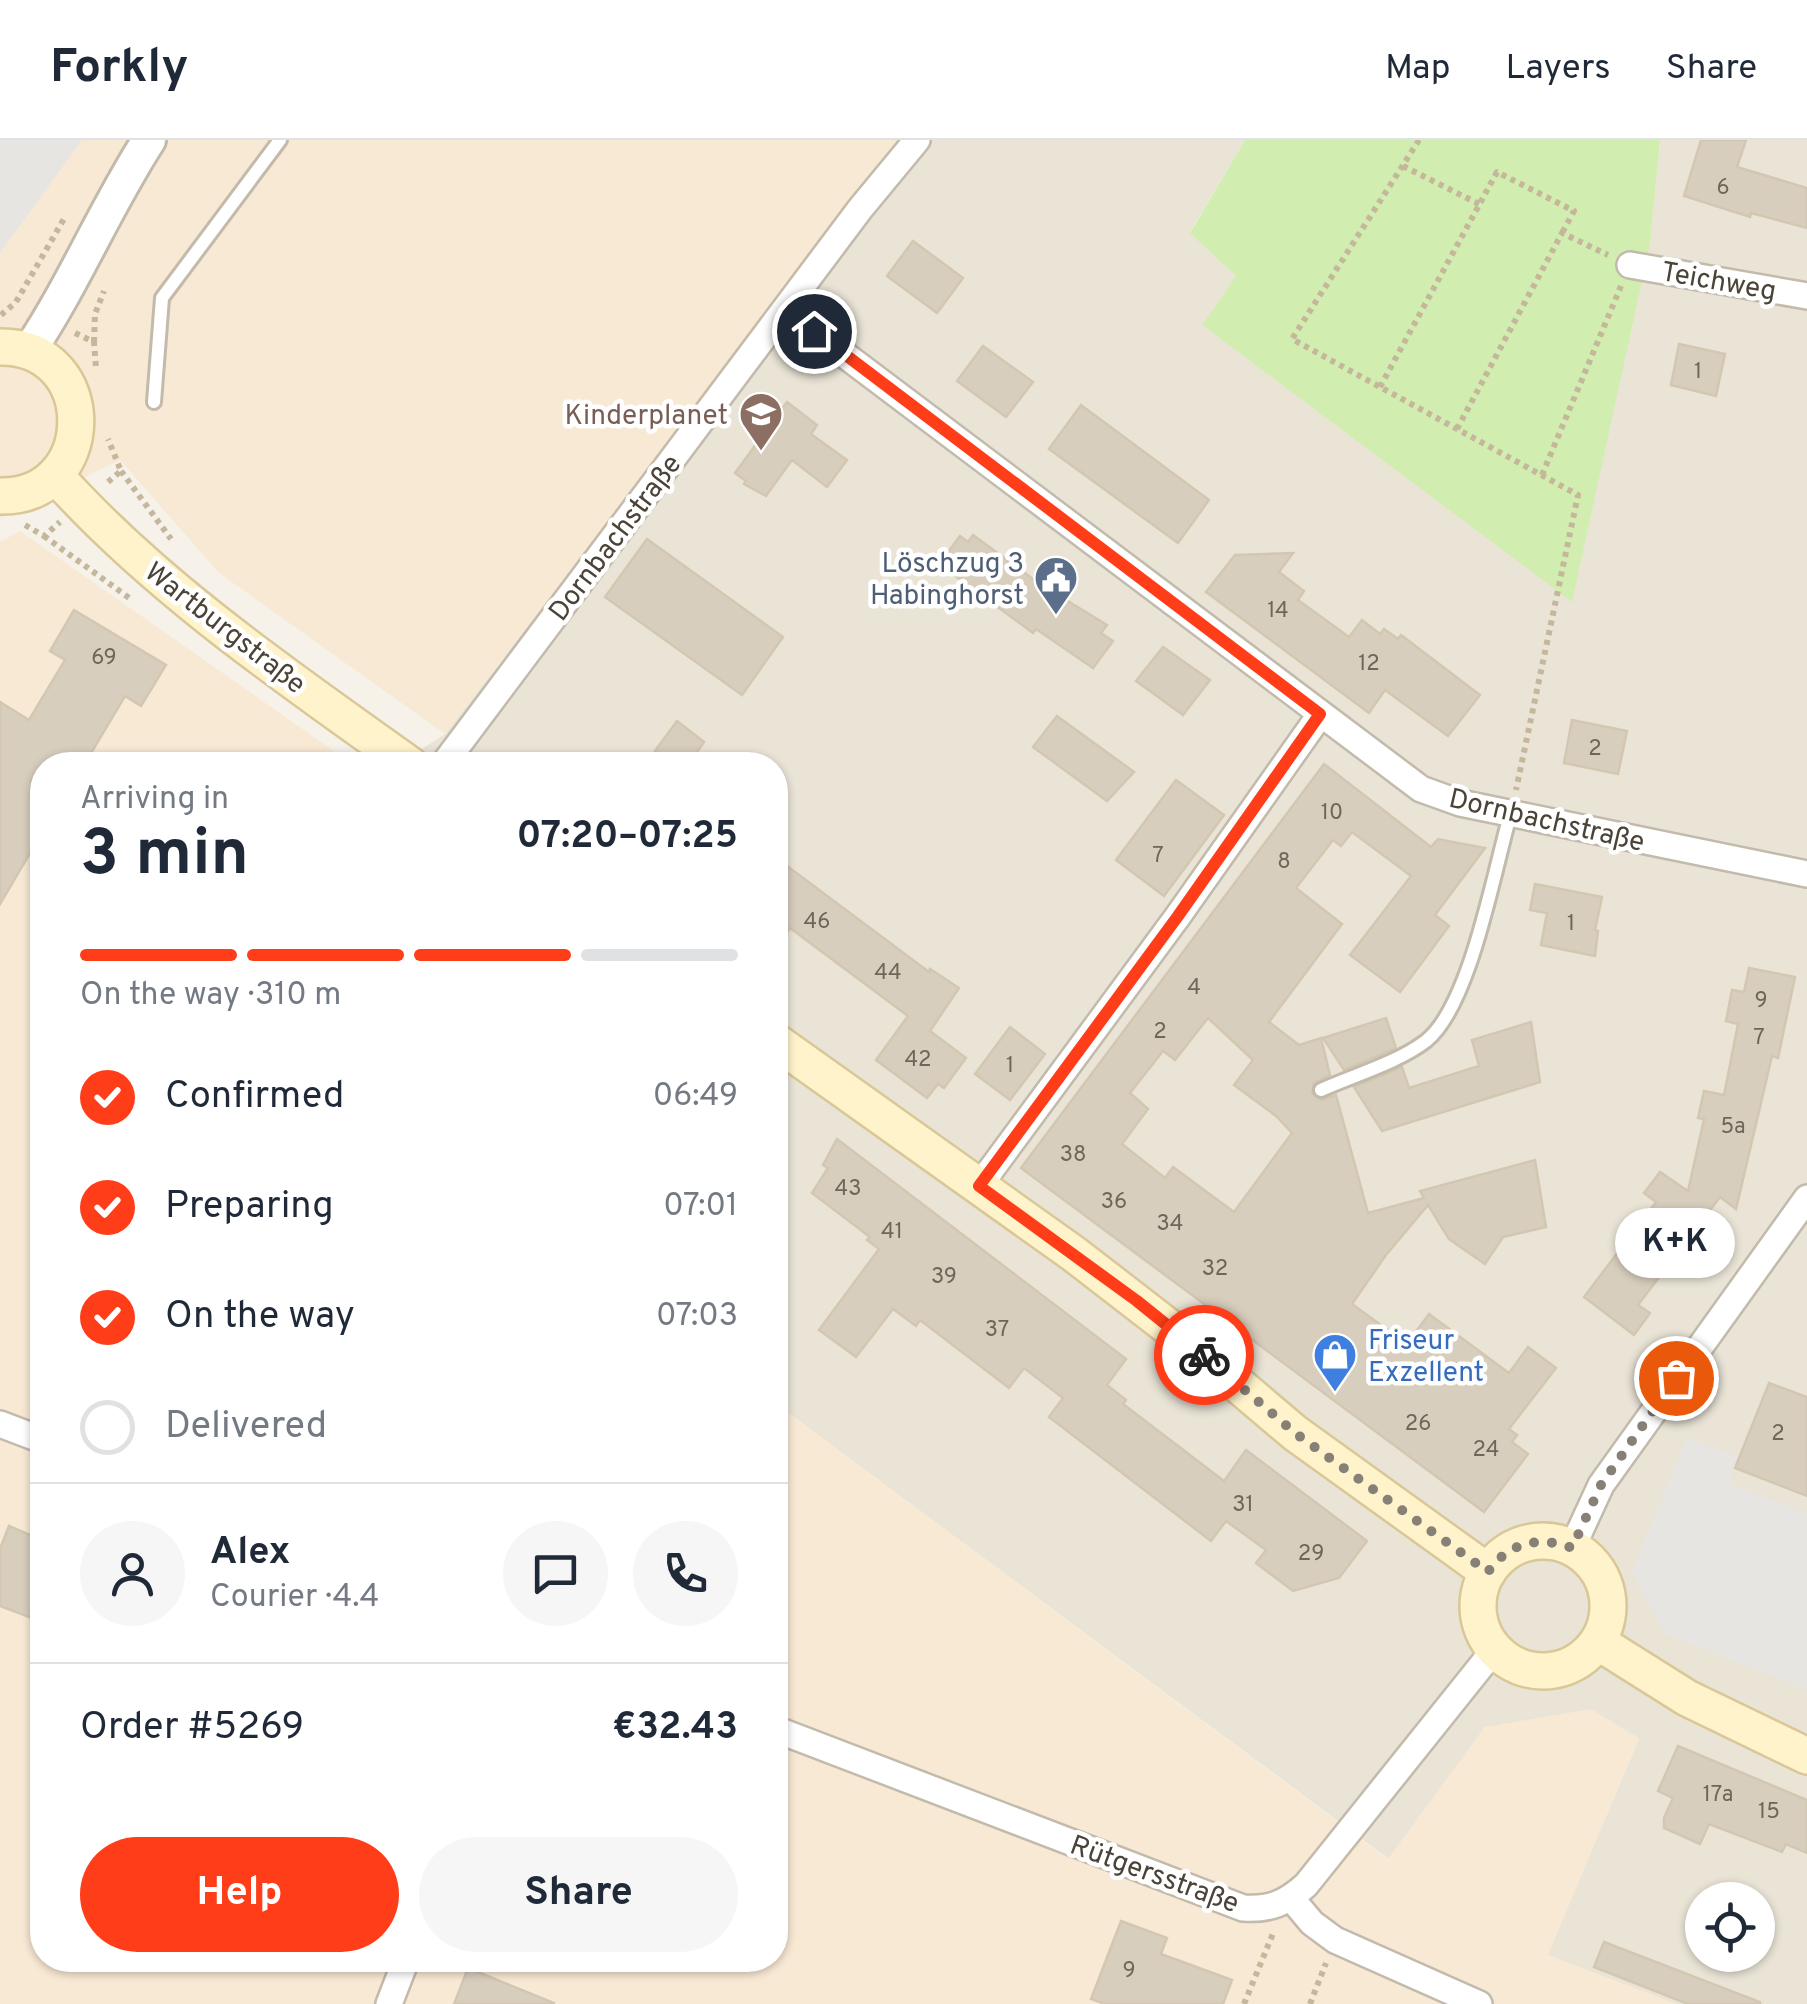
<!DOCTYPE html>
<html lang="en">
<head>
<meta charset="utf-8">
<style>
	body { margin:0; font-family:Overpass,sans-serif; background:#f6f6f7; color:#1f2937; height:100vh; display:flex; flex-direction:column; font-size:38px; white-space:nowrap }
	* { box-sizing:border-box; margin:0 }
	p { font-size:32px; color:#747a83 }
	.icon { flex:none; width:55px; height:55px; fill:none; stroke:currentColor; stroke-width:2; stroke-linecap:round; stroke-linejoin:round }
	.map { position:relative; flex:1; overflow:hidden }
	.details { position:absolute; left:30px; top:612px; width:758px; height:1220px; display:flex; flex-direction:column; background:#fff; border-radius:40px; box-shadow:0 2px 8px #0004 }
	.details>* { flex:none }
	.buttons { position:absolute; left:1685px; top:1742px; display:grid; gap:20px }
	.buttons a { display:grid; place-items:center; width:90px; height:90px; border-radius:50%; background:#fff; box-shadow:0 2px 8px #0004; font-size:50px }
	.pin { position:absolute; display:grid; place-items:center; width:85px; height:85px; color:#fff; margin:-42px; border:5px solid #fff; border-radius:50%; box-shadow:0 2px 10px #0007 }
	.courier { position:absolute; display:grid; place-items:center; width:100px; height:100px; margin:-50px; border:8px solid #ff3d18; border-radius:50%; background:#fff; color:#222; box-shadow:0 2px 12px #0007 }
	.bubble { position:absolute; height:70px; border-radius:35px; background:#fff; box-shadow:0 2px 8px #0004; font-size:32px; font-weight:700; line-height:70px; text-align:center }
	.headline em { font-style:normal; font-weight:700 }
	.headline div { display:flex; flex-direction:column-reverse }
	.headline { display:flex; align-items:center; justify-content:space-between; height:170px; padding:0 50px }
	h1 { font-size:65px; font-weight:700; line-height:75px }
	.bar { display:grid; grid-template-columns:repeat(4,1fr); gap:15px 10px; align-content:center; height:120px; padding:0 50px }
	.bar i { height:12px; border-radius:8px; background:#e0e1e3 }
	.bar .selected { background:#ff3d18 }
	.bar p { grid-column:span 4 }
	.line { display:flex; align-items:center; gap:25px; padding:0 50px; border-top:2px solid #e0e1e3 }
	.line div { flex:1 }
	.round { display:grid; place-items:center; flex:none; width:105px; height:105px; border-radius:52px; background:#f6f6f7 }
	ol { padding:0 50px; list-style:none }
	li { display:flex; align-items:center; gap:30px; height:110px }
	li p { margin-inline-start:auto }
	li .icon { padding:10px; border-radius:50%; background:#ff3d18; color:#fff; stroke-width:4 }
	li:last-child { color:#747a83 }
	li i { width:55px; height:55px; border:5px solid #e0e1e3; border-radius:50% }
	.action { display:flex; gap:20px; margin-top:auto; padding:20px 50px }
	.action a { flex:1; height:115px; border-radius:60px; background:#ff3d18; color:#fff; font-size:40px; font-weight:700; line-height:115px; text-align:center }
	.action a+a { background:#f6f6f7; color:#1f2937 }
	header { display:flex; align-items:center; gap:60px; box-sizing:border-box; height:140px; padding:0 50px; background:#fff; border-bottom:2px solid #e0e1e3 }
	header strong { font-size:48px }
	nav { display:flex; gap:55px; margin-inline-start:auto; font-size:35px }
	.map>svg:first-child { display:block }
	.residential { fill:#eae4d7; fill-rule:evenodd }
	.commercial { fill:#f8e9d4 }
	.green { fill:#d1edb0 }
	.parking { fill:#e7e5e1 }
	.building { fill:#d8cebe; stroke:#d4c7b1; stroke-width:2.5; fill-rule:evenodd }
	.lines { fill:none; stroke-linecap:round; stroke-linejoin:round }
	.service-casing { stroke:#c2baab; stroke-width:18 }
	.minor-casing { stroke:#c2baab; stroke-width:30 }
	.tertiary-casing { stroke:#c2baab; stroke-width:38 }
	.secondary-casing { stroke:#d9c797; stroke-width:40 }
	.path { stroke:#c5b79b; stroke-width:6; stroke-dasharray:5 5; stroke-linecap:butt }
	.service { stroke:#fff; stroke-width:12 }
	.minor { stroke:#fff; stroke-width:25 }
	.tertiary { stroke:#fff; stroke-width:32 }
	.secondary { stroke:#fff3cb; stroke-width:35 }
	.done { stroke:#878076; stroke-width:10; stroke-dasharray:0 18 }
	.route { stroke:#ff3d18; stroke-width:12 }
	.labels { text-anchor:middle; stroke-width:9; stroke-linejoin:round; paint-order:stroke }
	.number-label { font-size:22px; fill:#6e6659 }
	.street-label { font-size:28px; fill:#4b4337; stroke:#fff }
	.education-label { font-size:28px; fill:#785e54; stroke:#fff; text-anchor:end }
	.service-label { font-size:28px; fill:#4e5e75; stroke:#fff; text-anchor:end }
	.shop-label { font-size:28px; fill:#366cbe; stroke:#fff; text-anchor:start }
</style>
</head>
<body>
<header>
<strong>Forkly</strong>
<nav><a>Map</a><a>Layers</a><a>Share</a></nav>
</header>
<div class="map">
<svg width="1807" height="1864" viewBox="0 0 1807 1864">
	<rect width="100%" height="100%" fill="#f6f2ea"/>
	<path class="residential" d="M 900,0 L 1245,0 L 1190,92 L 1236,136 L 1203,184 L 1650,104 L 1660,0 L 1807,0 L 1807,1864 L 1676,1864 L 1547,1815 L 1639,1599 L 1485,1587 L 1389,1719 L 775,1263 L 775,625 L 397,625 L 445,594 ZM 1702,1760 L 1758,1760 L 1758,1815 L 1702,1815 Z"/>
	<g class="commercial">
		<polygon points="0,0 900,0 445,594 219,433 120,320 0,378"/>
		<polygon points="20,391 354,625 42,625 42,1820 775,1820 775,1263 1388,1719 1485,1587 1591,1569 1639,1598 1548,1815 1676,1864 0,1864 0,402"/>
	</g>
	<polygon class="green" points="1245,0 1660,0 1650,104 1572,462 1202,185 1236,136 1190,93"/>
	<g class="parking">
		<polygon points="0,0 82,0 0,113"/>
		<polygon points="1687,1297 1738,1317 1729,1343 1807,1374 1807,1550 1664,1493 1632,1431"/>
	</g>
	<g class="building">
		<polygon points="1701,0 1746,0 1737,27 1807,48 1807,88 1751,73 1750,77 1684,56"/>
		<polygon points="913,101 963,138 937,173 887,136"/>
		<polygon points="1679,204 1725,214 1716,256 1671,245"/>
		<polygon points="983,206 1033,242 1006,277 957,241"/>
		<polygon points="787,262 817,285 811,294 847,320 827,347 792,320 766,356 744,344 746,341 735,333"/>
		<polygon points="1081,265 1209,360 1178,403 1049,309"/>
		<polygon points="973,395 1037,442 1107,485 1101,493 1113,501 1093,528 1036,489 1033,493 939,424 960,396 968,402"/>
		<polygon points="647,399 783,497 742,555 605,457"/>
		<polygon points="1293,413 1279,432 1304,451 1298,460 1349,497 1362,480 1380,494 1384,489 1398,499 1401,495 1480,555 1448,596 1385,550 1369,573 1206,452 1235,415"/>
		<polygon points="74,470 166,525 141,566 125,556 84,625 42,625 42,693 0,764 0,562 29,580 65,520 50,511"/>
		<polygon points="1163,507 1210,540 1183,575 1136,541"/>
		<polygon points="1057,576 1134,632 1107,661 1033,607"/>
		<polygon points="1572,580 1627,591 1618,634 1564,623"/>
		<polygon points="677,581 704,602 688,625 674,625 655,611"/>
		<path d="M 1324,624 L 1431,707 L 1438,699 L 1485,708 L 1435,775 L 1449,786 L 1400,852 L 1350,815 L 1411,736 L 1352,692 L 1341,706 L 1333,700 L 1296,748 L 1342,784 L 1269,882 L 1299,905 L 1321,898 L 1330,935 L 1314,943 L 1312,953 L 1321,960 L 1336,955 L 1368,1073 L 1424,1058 L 1420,1051 L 1535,1020 L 1546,1087 L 1503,1097 L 1485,1124 L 1449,1099 L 1428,1065 L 1386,1115 L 1352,1164 L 1407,1204 L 1429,1174 L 1509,1233 L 1528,1207 L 1556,1228 L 1509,1289 L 1517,1295 L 1512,1302 L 1528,1314 L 1484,1372 L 1021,1028 ZM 1208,878 L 1253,920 L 1234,945 L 1276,976 L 1292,993 L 1234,1072 L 1173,1027 L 1165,1038 L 1122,1004 L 1148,969 L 1130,953 L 1163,911 L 1175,920 Z"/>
		<polygon points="1176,640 1224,675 1164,756 1116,720"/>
		<polygon points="775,717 929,832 930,829 959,848 930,891 966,918 944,948 938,944 927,958 876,920 908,876 790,788 775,809"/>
		<polygon points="1535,744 1602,757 1595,790 1598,791 1595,816 1541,805 1547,773 1530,770"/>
		<polygon points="1749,828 1795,837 1778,918 1772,916 1736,1069 1720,1057 1638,1165 1650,1173 1634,1195 1584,1157 1656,1062 1644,1053 1660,1032 1688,1051 1704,979 1698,978 1704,951 1724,955 1738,884 1726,881 1732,850 1744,852"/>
		<polygon points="1386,878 1396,908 1344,930 1323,898"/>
		<polygon points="1531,882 1540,942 1382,991 1354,947 1402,927 1409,948 1479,926 1472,900"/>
		<polygon points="1010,887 1045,914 1010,960 975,934"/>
		<polygon points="837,999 1126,1219 1107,1245 1126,1260 1123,1264 1224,1341 1246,1310 1367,1401 1339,1438 1293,1451 1256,1423 1266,1410 1226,1381 1211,1401 1049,1277 1063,1258 1024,1228 1009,1248 920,1180 916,1186 893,1169 856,1217 819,1190 879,1109 867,1100 870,1097 812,1053 828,1028 823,1025"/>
		<polygon points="1769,1243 1807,1257 1807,1356 1735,1328"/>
		<polygon points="9,1386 42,1400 42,1482 0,1466 0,1409"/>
		<polygon points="1678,1606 1807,1660 1807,1713 1786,1704 1782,1712 1709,1684 1700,1704 1664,1688 1664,1678 1673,1658 1658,1651"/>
		<polygon points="1121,1781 1167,1798 1161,1814 1232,1840 1223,1864 1105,1864 1091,1859"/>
		<polygon points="1604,1802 1760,1862 1760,1864 1688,1864 1594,1827"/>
		<polygon points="468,1828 554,1863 554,1864 454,1864"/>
	</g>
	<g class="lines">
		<defs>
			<g id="service">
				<polyline points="154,262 162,158 280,0"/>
				<path d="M 1321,950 C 1354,935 1397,923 1426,901 C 1471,865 1494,729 1511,672"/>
			</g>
			<g id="minor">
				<polyline points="1630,125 1807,156"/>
				<polyline points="785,170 1421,649 1460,663 1807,734"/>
				<polyline points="443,625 860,69 917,0"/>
				<polyline points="979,1046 1178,776 1320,575"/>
				<polyline points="0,1284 42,1300"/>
				<polyline points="1572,1408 1601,1345 1807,1058"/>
				<path d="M 775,1589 L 1243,1768 C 1270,1770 1286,1763 1306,1745 L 1494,1510"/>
				<polyline points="1291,1758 1312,1783 1335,1800 1479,1864"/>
				<polyline points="389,1864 406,1820"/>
			</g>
			<path id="tertiary" d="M 29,211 C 74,144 105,68 149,0"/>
			<g id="secondary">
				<path d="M 0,207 C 102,206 100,358 0,356"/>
				<path d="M 55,335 C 155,447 288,538 410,625"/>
				<polyline points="775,901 1074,1114 1184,1199 1295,1293 1488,1432"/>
				<circle cx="1543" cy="1466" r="65"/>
				<polyline points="1598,1502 1687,1558 1807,1616"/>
			</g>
		</defs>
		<use href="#service" class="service-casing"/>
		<use href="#minor" class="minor-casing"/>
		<use href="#tertiary" class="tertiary-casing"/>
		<use href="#secondary" class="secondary-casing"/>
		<g class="path">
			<polyline points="1419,0 1292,199 1578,355 1516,650"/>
			<polyline points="1403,26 1479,64"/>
			<polyline points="1,175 16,162 65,77"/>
			<polyline points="75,193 94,202 96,228"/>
			<polyline points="94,202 95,174 104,151"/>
			<polyline points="1380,247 1497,32 1574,71 1562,93"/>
			<polyline points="1457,289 1562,93 1608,115"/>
			<polyline points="121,331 171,399"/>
			<polyline points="1542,335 1621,146"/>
			<polyline points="108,342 121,331 108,299"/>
			<polyline points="25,385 44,396 60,382"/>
			<polyline points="44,396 132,460"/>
			<polyline points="1244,1864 1274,1791"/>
			<polyline points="1310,1864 1326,1823"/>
		</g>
		<use href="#service" class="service"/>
		<use href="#minor" class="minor"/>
		<use href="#tertiary" class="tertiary"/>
		<use href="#secondary" class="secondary"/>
	</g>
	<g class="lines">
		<path class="done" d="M 1204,1215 L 1295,1293 L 1488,1432 C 1508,1403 1539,1395 1572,1408 L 1601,1345 L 1676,1238"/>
		<polyline class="route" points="814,191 1320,574 1178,776 979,1046 1137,1161 1204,1215"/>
	</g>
	<defs>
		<symbol id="school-pin" viewBox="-11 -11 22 30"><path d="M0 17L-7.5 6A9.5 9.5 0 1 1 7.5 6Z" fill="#8d6e63" stroke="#fff"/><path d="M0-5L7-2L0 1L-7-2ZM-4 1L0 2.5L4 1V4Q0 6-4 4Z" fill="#fff"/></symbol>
		<symbol id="civic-pin" viewBox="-11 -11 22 30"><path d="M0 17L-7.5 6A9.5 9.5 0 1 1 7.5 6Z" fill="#5c6f8a" stroke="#fff"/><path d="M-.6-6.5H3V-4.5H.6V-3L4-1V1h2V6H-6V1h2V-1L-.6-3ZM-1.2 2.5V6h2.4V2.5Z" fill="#fff"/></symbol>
		<symbol id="shop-pin" viewBox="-11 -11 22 30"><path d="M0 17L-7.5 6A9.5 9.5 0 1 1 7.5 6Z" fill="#3f7fe0" stroke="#fff"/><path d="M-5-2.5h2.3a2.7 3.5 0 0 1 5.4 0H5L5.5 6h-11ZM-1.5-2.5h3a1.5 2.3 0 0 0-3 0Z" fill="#fff"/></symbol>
	</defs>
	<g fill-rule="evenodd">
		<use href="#school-pin" x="736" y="249" width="50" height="68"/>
		<use href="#civic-pin" x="1031" y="413" width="50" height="68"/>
		<use href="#shop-pin" x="1310" y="1190" width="50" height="68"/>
	</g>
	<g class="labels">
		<g class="number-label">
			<text x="1723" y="54">6</text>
			<text x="1698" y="238">1</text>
			<text x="1278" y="477">14</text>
			<text x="104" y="524">69</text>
			<text x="1369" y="530">12</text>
			<text x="1595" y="615">2</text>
			<text x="1332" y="679">10</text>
			<text x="1158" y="722">7</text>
			<text x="1284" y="728">8</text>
			<text x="817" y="788">46</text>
			<text x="1571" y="790">1</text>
			<text x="888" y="839">44</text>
			<text x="1194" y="854">4</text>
			<text x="1761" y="867">9</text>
			<text x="1160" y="898">2</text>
			<text x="1759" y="904">7</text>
			<text x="918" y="926">42</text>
			<text x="1010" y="932">1</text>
			<text x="1733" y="993">5a</text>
			<text x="1073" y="1021">38</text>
			<text x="848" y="1055">43</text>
			<text x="1114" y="1068">36</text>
			<text x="1170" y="1090">34</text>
			<text x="892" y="1098">41</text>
			<text x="1215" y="1135">32</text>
			<text x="944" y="1143">39</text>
			<text x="997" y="1196">37</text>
			<text x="1418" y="1290">26</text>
			<text x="1778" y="1300">2</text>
			<text x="1486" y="1316">24</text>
			<text x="1243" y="1371">31</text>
			<text x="1311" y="1420">29</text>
			<text x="1718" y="1661">17a</text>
			<text x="1769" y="1678">15</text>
			<text x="1129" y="1837">9</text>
		</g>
		<g class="street-label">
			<text transform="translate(1719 140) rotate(10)" y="10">Teichweg</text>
			<text transform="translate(614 397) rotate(-53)" y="10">Dornbachstraße</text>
			<text transform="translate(226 487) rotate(38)" y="10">Wartburgstraße</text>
			<text transform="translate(1547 679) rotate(13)" y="10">Dornbachstraße</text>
			<text transform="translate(1155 1733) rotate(20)" y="10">Rütgersstraße</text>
		</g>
		<g class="education-label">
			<text x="728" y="284">Kinderplanet</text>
		</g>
		<g class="service-label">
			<text x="1024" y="432">Löschzug 3<tspan x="1024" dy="32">Habinghorst</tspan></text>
		</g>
		<g class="shop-label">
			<text x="1368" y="1209">Friseur<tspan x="1368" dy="32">Exzellent</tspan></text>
		</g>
	</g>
</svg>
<div class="buttons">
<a><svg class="icon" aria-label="locate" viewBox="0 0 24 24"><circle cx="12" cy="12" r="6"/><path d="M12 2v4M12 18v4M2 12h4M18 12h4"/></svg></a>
</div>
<div class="pin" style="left:1676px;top:1238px;background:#ea580c"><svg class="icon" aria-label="bag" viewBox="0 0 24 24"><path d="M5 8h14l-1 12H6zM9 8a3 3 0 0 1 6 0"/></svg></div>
<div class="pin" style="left:814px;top:191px;background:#1f2937"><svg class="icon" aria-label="home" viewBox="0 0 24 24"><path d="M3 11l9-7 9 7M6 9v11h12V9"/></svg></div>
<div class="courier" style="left:1204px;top:1215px"><svg class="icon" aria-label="bike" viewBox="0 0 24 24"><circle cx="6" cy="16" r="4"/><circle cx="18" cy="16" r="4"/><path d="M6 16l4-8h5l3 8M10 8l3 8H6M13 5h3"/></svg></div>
<div class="bubble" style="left:1615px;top:1068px;width:120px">K+K</div>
<section class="details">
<div class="headline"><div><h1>3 min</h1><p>Arriving in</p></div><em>07:20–07:25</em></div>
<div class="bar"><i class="selected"></i><i class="selected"></i><i class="selected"></i><i></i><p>On the way · 310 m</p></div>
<ol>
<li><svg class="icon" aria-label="check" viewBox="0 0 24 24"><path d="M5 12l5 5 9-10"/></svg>Confirmed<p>06:49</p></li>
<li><svg class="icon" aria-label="check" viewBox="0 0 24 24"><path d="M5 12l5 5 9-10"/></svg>Preparing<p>07:01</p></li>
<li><svg class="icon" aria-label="check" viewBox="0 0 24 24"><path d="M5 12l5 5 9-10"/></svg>On the way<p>07:03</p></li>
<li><i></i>Delivered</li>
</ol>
<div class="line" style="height:180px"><a class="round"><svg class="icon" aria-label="person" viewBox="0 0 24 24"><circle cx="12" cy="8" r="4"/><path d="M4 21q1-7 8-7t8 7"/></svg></a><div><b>Alex</b><p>Courier · 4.4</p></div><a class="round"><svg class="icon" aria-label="chat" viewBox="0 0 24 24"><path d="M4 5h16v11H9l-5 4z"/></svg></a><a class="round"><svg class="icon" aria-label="phone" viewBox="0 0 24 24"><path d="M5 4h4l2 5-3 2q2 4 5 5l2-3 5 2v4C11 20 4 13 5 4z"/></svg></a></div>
<div class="line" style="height:130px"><div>Order #5269</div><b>€32.43</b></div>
<div class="action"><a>Help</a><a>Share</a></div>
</section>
</div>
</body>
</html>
